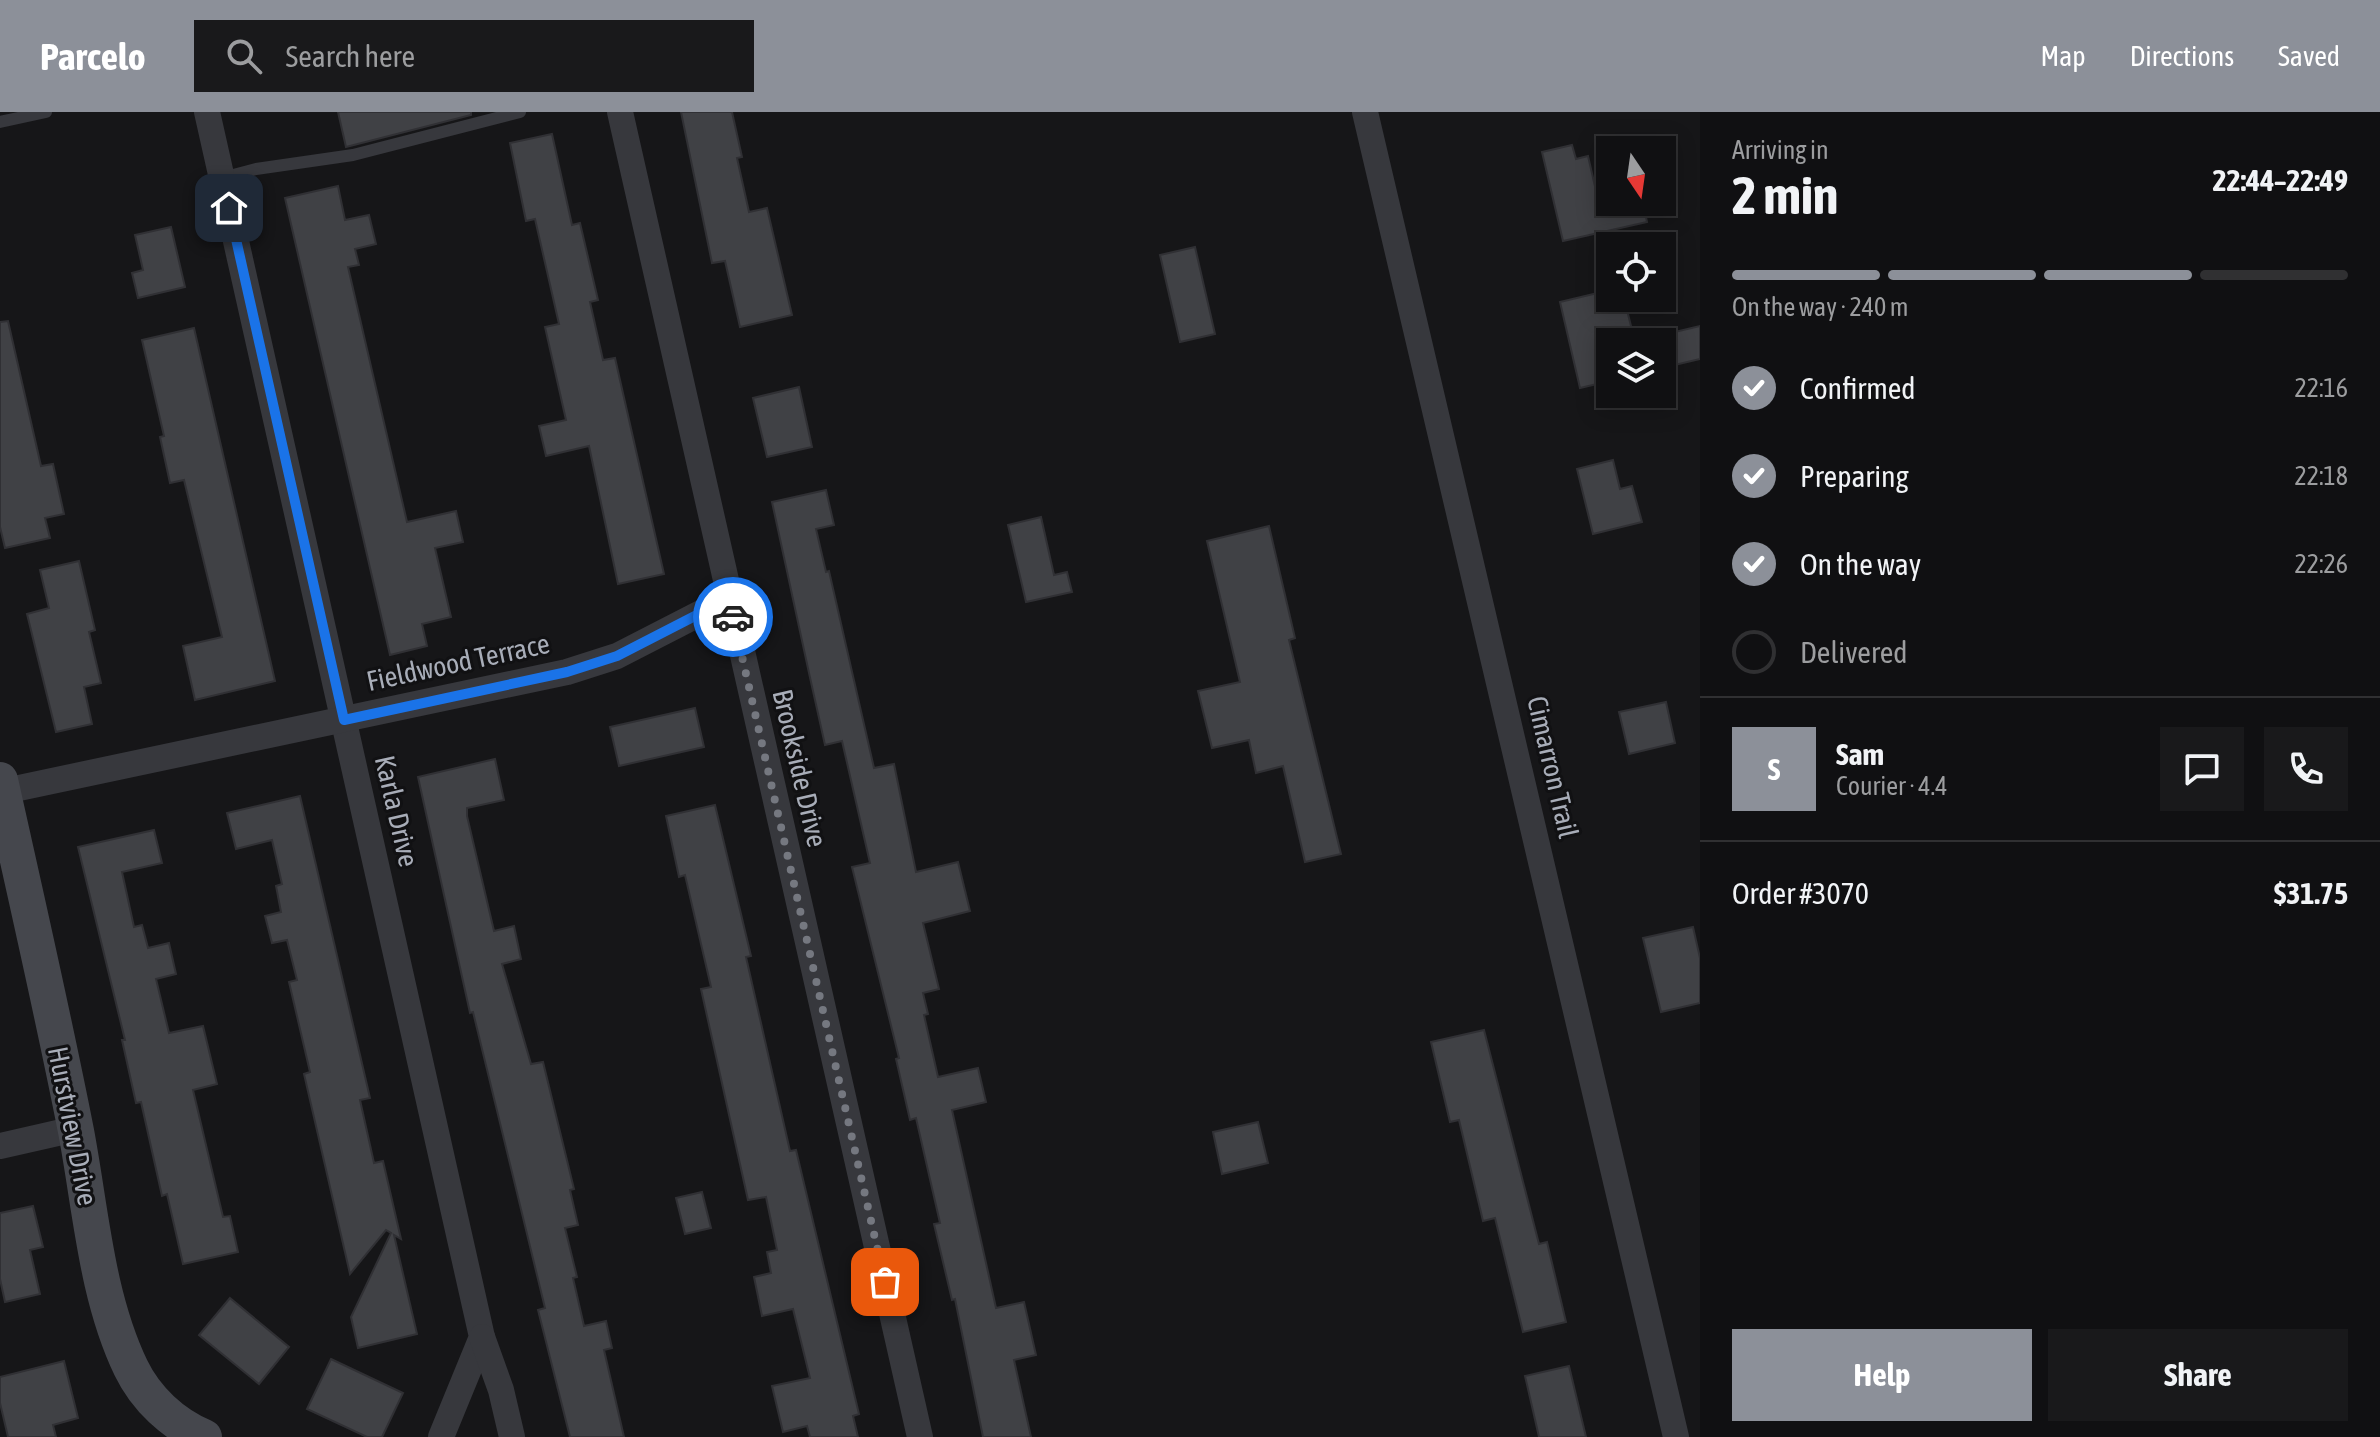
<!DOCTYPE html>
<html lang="en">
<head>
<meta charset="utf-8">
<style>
	body { margin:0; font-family:"Asap Condensed",sans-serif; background:#19191b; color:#f1f3f6; height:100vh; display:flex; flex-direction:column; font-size:30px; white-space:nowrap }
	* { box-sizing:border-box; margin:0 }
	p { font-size:26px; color:#9c9d9f }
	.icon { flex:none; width:44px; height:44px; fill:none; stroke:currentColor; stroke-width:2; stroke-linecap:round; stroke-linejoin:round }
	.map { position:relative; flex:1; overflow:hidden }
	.side { display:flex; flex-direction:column; background:#101012; width:680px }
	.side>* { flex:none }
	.needle { width:52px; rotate:167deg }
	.buttons { position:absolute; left:1596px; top:24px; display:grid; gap:16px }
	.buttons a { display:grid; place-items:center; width:80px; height:80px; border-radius:0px; background:#101012; box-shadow:0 4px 20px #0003,0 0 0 2px #303032; font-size:40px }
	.pin { position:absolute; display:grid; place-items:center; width:68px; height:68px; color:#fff; margin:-34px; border-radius:16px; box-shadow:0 4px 12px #0006 }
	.courier { position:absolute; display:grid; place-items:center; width:80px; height:80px; margin:-40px; border:6px solid #1a73e8; border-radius:50%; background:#fff; color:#222; box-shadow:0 2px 10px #0007 }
	.head em { font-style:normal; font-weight:700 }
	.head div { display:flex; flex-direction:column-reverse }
	.head { display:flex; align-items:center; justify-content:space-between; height:136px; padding:0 32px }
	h1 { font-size:52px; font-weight:700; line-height:60px }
	.bar { display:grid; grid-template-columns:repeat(4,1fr); gap:12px 8px; align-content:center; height:96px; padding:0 32px }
	.bar i { height:10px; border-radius:6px; background:#303032 }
	.bar .on { background:#8c9099 }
	.bar p { grid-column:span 4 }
	.line { display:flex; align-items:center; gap:20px; padding:0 32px; border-top:2px solid #303032 }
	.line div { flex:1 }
	.round { display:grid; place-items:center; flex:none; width:84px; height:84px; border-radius:0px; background:#19191b }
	ol { padding:0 32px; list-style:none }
	li { display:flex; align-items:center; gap:24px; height:88px }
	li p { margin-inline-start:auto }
	li .icon { padding:8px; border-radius:50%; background:#8c9099; color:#fff; stroke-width:4 }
	li:last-child { color:#9c9d9f }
	li i { width:44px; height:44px; border:4px solid #303032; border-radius:50% }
	.button { display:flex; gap:16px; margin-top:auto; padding:16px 32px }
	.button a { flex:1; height:92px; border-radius:0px; background:#8c9099; color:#fff; font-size:32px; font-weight:700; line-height:92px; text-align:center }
	.button a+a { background:#19191b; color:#f1f3f6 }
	header { display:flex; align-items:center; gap:48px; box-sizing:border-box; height:112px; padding:0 40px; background:#8c9099; color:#fff }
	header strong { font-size:38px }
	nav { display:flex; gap:44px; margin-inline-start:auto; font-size:28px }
	.search { width:560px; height:72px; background:#19191b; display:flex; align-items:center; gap:20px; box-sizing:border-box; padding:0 28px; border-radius:0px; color:#9c9d9f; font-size:30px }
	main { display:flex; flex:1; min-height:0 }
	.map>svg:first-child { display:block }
	.building { fill:#404145; stroke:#303034; stroke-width:2 }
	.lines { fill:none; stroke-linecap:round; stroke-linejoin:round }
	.lane { stroke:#37383d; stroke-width:12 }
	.street { stroke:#37383d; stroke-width:26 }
	.secondary { stroke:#45474d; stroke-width:36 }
	.done { stroke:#757880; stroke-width:8; stroke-dasharray:0 14.4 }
	.route { stroke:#1a73e8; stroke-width:10 }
	.labels { text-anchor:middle; stroke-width:6; stroke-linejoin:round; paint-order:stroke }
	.street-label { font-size:28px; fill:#a8adb8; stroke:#111113 }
</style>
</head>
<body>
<header>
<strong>Parcelo</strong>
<div class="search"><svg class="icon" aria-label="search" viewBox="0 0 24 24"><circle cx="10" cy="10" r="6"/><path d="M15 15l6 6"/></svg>Search here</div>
<nav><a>Map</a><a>Directions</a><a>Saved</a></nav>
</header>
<main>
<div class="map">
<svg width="1700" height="1325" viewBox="0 0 1700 1325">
	<rect width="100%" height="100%" fill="#161618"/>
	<g class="building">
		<polygon points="338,0 471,0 471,3 346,35"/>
		<polygon points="681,0 732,0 742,45 737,46 749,100 767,96 792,203 740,215 725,149 712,151"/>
		<polygon points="552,22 572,113 580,111 598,188 590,190 603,248 615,246 664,462 618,472 589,334 546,344 539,314 566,308 545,215 559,212 535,107 526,109 510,31"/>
		<polygon points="1572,33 1576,47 1588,44 1597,83 1610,80 1610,90 1643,90 1647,110 1563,129 1542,40"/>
		<polygon points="338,74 345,108 369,103 376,132 355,137 359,153 348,155 407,410 456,399 463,430 435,436 451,505 422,512 427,534 390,543 285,86"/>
		<polygon points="171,115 185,175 138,186 132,161 143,158 135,123"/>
		<polygon points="1195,135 1215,222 1180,230 1160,143"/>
		<polygon points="1610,178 1610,186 1624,186 1635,230 1610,230 1610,269 1580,276 1560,190"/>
		<polygon points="8,209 41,354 53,352 64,402 45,406 50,426 5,436 0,415 0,210"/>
		<polygon points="1700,214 1700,247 1662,256 1662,223"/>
		<polygon points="194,216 275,569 195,588 183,534 222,525 184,368 170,371 160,325 164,324 142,228"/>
		<polygon points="799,275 812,335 767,345 753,286"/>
		<polygon points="1613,348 1620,377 1632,374 1642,410 1593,422 1577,357"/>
		<polygon points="826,378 834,413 816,417 826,460 829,459 874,656 894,652 916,760 958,750 970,799 923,811 939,877 923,881 928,902 924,903 938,965 978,956 986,990 952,998 996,1196 1024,1190 1036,1243 1014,1248 1031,1325 983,1325 955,1187 952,1188 934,1112 940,1111 916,1006 910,1008 896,947 899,946 852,755 870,751 842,629 825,633 809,561 772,390"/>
		<polygon points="1041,405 1054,463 1067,460 1072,480 1026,490 1008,413"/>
		<polygon points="1269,414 1295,526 1289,528 1341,742 1305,750 1283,654 1256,661 1249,628 1212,636 1198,579 1240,570 1207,429"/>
		<polygon points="79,449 95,518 89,520 101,571 84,575 92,612 56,620 27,502 49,496 40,458"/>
		<polygon points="1666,590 1675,631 1629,642 1619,600"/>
		<polygon points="695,596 704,635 619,654 610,615"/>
		<polygon points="495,647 504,688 467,696 467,704 494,819 514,814 521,847 502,852 531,952 543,950 574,1077 570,1078 578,1113 565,1116 577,1165 573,1166 584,1214 606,1209 612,1236 604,1238 624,1325 570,1325 538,1198 545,1196 473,900 470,901 418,665"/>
		<polygon points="300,684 370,986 360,988 374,1051 383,1049 401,1127 394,1123 417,1222 358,1236 351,1205 391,1121 386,1118 350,1162 304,962 310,960 289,870 297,868 287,828 272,831 265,804 281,800 276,774 282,772 272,728 236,737 227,701"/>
		<polygon points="715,693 751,844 746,845 790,1039 796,1038 859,1302 853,1304 858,1325 810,1325 807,1314 783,1320 772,1274 810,1266 793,1197 762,1204 754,1165 771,1161 767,1140 777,1138 766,1085 748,1088 701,877 711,875 685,763 679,765 666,704"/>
		<polygon points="154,718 162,751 122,760 134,815 142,813 148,836 169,831 176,862 156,867 169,921 203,914 217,972 193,978 223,1105 230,1104 238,1140 183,1152 167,1082 162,1084 141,990 136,991 122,928 125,928 78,735"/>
		<polygon points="1693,815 1700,846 1700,891 1661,900 1643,826"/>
		<polygon points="1484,918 1539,1132 1547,1130 1566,1210 1523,1220 1495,1106 1483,1109 1459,1008 1450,1010 1431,930"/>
		<polygon points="1258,1010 1268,1051 1222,1062 1213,1020"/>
		<polygon points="702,1080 711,1116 685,1122 676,1086"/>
		<polygon points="33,1094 43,1135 30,1138 40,1182 5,1190 0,1167 0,1101"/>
		<polygon points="230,1186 289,1235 259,1272 199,1223"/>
		<polygon points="331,1247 403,1281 382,1325 367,1325 307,1297"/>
		<polygon points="64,1249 78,1306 53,1313 56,1325 8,1325 0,1291 0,1265"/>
		<polygon points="1569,1254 1586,1325 1539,1325 1525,1264"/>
	</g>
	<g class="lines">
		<g class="lane">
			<polyline points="0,10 46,0"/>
			<polyline points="222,66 256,57 353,43 520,0"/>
		</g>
		<g class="street">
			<polyline points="207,0 482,1225 441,1325"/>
			<polyline points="620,0 920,1325"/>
			<polyline points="1365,0 1676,1325"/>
			<polyline points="0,680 567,560 617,544 728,487"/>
			<polyline points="0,1034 75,1017"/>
			<polyline points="482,1225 501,1278 512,1325"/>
		</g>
		<path class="secondary" d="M 0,668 C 26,785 53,902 76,1019 C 91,1098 96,1183 131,1256 C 146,1287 173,1312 204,1325"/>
	</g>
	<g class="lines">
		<polyline class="done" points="733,505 885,1170"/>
		<polyline class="route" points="229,96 344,608 567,560 617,544 728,487 733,505"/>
	</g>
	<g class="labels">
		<g class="street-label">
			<text transform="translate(458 550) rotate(-12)" y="10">Fieldwood Terrace</text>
			<text transform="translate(1553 655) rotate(77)" y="10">Cimarron Trail</text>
			<text transform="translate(800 656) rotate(77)" y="10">Brookside Drive</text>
			<text transform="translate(397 699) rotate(77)" y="10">Karla Drive</text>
			<text transform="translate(73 1014) rotate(79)" y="10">Hurstview Drive</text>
		</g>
	</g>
</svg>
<div class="buttons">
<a><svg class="needle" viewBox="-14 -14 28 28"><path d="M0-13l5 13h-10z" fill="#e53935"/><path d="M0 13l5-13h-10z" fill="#9c9d9f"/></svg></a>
<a><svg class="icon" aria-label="locate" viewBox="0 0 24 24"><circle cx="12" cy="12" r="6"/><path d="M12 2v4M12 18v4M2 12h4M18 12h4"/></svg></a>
<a><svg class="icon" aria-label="layers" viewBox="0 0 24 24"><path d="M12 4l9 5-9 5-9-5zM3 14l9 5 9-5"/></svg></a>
</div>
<div class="pin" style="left:885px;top:1170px;background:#ea580c"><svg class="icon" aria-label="bag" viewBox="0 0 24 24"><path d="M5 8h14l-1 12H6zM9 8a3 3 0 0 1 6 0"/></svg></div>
<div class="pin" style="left:229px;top:96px;background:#1f2937"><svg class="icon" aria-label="home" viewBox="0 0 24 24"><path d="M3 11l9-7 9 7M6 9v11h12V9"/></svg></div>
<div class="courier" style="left:733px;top:505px"><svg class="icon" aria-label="car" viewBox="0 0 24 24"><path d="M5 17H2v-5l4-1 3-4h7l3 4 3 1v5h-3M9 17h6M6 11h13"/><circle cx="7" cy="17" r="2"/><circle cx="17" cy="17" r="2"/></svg></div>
</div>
<section class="side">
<div class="head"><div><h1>2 min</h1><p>Arriving in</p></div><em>22:44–22:49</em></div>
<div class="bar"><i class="on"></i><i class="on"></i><i class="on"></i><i></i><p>On the way · 240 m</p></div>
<ol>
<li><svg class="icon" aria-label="check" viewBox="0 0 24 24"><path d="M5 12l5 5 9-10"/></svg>Confirmed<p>22:16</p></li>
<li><svg class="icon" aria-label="check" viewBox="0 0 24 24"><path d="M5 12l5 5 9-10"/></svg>Preparing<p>22:18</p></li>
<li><svg class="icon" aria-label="check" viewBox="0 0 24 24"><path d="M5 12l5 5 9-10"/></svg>On the way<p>22:26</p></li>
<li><i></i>Delivered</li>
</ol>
<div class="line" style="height:144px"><b class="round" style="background:#8c9099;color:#fff">S</b><div><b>Sam</b><p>Courier · 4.4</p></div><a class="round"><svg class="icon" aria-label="chat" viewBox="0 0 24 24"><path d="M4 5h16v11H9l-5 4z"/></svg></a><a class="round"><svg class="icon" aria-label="phone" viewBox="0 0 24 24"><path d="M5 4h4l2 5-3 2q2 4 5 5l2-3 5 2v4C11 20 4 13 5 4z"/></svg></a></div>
<div class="line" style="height:104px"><div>Order #3070</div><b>$31.75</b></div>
<div class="button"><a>Help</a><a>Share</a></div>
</section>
</main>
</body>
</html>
